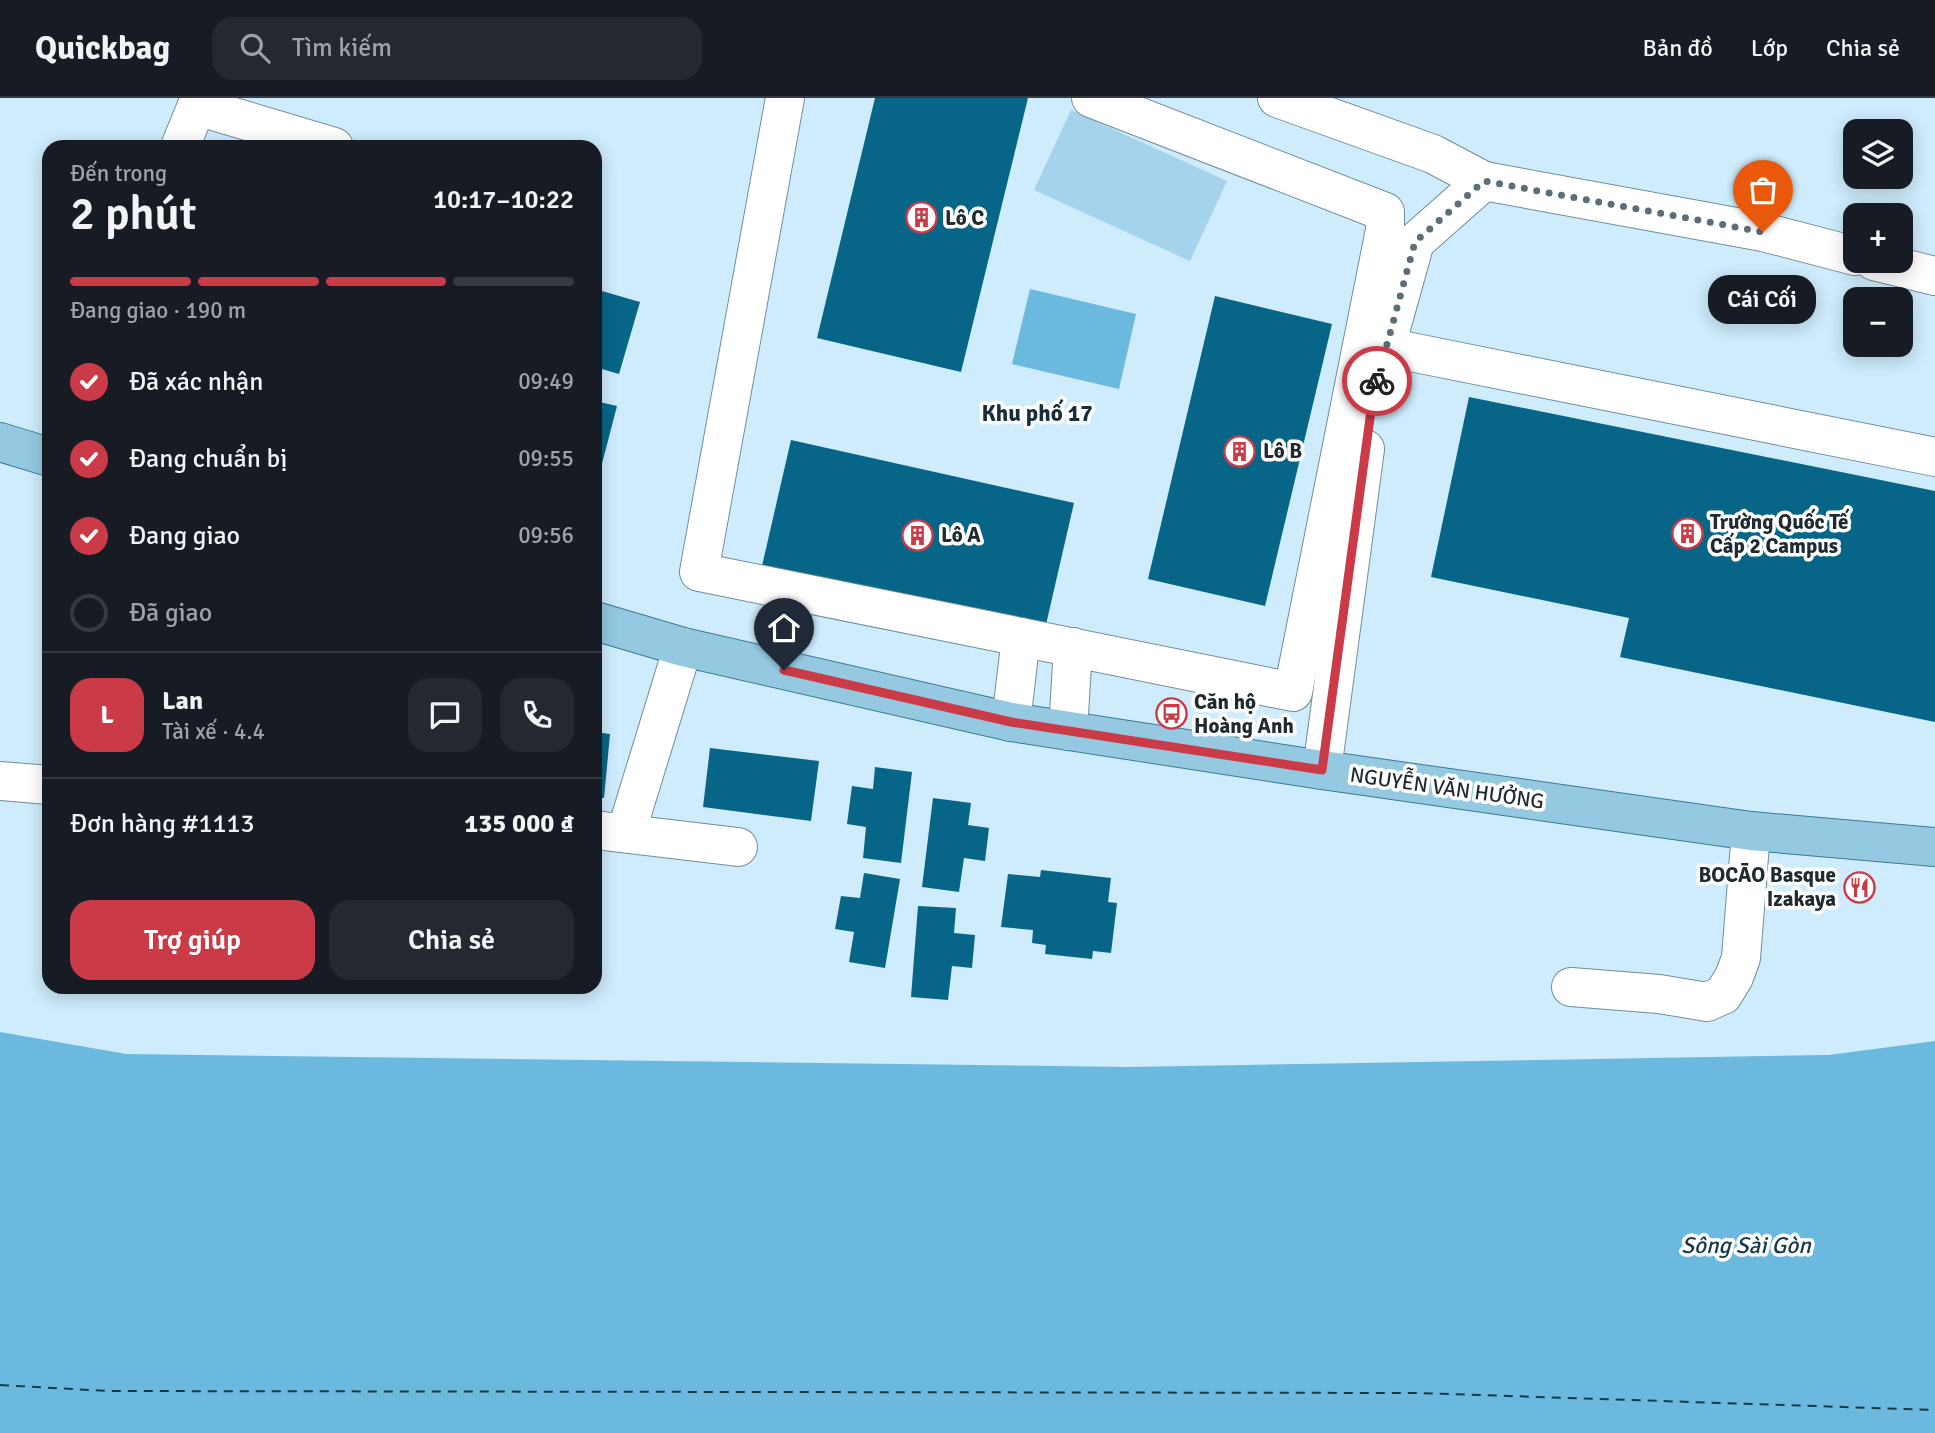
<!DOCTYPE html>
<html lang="vi">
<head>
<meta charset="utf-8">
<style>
	body { margin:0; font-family:Signika,sans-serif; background:#242831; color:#f1f3f6; height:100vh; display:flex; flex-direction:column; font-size:26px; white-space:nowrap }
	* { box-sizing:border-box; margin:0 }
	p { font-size:23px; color:#9ea1a6 }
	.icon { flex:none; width:38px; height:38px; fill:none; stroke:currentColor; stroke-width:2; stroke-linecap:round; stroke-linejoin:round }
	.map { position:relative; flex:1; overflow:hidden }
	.side { position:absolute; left:42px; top:42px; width:560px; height:854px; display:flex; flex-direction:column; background:#171b24; border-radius:21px; box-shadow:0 4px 18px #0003 }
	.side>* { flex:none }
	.buttons { position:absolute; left:1843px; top:21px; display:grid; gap:14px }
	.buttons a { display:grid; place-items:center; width:70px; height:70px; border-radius:14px; background:#171b24; box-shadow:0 4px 18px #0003; font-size:35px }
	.pin { position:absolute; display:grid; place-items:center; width:60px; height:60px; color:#fff; margin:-72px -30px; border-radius:50% 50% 50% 0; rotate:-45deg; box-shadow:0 0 7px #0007 }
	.pin .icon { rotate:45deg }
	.courier { position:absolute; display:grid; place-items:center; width:70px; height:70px; margin:-35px; border:5px solid #cb3b47; border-radius:50%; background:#fff; color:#222; box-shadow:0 2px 9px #0007 }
	.bubble { position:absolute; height:49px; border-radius:21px; background:#171b24; box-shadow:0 4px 18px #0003; font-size:23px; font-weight:600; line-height:49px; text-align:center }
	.overview em { font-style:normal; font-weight:600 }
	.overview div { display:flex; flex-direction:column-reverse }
	.overview { display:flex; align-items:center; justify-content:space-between; height:119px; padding:0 28px }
	h1 { font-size:46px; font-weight:600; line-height:52px }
	.bar { display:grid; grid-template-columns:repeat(4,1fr); gap:10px 7px; align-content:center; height:84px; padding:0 28px }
	.bar i { height:9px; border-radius:5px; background:#363941 }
	.bar .selected { background:#cb3b47 }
	.bar p { grid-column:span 4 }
	.line { display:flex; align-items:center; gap:18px; padding:0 28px; border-top:2px solid #363941 }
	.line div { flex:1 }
	.round { display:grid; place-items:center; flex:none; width:74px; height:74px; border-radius:21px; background:#242831 }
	ol { padding:0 28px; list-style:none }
	li { display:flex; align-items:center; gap:21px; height:77px }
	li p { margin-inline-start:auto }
	li .icon { padding:7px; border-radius:50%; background:#cb3b47; color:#fff; stroke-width:4 }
	li:last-child { color:#9ea1a6 }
	li i { width:38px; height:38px; border:4px solid #363941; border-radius:50% }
	.cta { display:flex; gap:14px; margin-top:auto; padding:14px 28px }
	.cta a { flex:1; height:80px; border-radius:21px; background:#cb3b47; color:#fff; font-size:28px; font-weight:600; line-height:80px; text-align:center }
	.cta a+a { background:#242831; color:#f1f3f6 }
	header { display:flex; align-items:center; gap:42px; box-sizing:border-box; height:98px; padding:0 35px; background:#171b24; border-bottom:2px solid #363941 }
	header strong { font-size:33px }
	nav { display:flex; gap:38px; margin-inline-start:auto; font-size:24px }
	.search { width:490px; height:63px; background:#242831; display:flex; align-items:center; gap:18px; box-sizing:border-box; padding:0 24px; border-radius:21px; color:#9ea1a6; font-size:26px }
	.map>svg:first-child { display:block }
	.green { fill:#a4d3eb }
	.water { fill:#6bb9de }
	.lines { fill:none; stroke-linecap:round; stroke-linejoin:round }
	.ferry { stroke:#173b4b; stroke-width:2; stroke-dasharray:9 7; stroke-linecap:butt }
	.building { fill:#076688 }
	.minor-casing { stroke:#728d9c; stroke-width:40 }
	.major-casing { stroke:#3c7a96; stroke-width:40 }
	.minor { stroke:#fff; stroke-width:38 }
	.major { stroke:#94c9e1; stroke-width:38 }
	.done { stroke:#5c6f78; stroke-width:7; stroke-dasharray:0 12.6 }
	.route { stroke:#cb3b47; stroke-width:9 }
	.labels { text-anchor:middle; stroke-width:7; stroke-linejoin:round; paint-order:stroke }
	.poi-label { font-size:21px; font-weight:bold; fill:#1f2b31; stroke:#fff; text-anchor:start }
	.street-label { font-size:21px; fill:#1f2b31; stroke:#fff }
	.neighbourhood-label { font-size:23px; font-weight:bold; fill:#152e3a; stroke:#fff }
	.water-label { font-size:23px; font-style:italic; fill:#173b4b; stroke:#fff }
</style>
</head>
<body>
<header>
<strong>Quickbag</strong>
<div class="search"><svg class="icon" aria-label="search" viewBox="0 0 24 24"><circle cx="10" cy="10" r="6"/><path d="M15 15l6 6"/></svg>Tìm kiếm</div>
<nav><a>Bản đồ</a><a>Lớp</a><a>Chia sẻ</a></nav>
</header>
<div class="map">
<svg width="1935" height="1335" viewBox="0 0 1935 1335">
	<rect width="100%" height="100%" fill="#ceecfc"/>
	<polygon class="green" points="1071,12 1227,83 1190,163 1034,92"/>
	<g class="water">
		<polygon points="1030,191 1136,216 1119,291 1012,266"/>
		<polygon points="0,934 126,956 1128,969 1829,957 1935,943 1935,1335 0,1335"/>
	</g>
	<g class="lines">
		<polyline class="ferry" points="0,1287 109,1293 1417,1295 1935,1312"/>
	</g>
	<g class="building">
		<polygon points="875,0 1028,0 961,274 817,240"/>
		<polygon points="595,191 640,204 619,276 595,269"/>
		<polygon points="1215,198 1332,226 1265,508 1148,481"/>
		<polygon points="1469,299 1935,393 1935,624 1620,559 1629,520 1431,479"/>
		<polygon points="595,303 617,308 598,381 595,380"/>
		<polygon points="791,342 1074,405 1045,531 762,468"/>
		<polygon points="595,634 610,636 604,700 595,699"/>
		<polygon points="710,650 819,663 811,723 703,709"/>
		<polygon points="875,669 912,674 901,765 863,760 866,729 847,726 852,688 873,691"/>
		<polygon points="933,700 971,705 968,727 989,730 985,763 964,760 959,794 922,789"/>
		<polygon points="1041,772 1111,780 1108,804 1117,805 1111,855 1093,853 1092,861 1045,856 1046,847 1032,845 1033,832 1001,829 1008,776 1040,779"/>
		<polygon points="864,775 900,781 885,870 849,864 854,834 835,831 841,798 860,800"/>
		<polygon points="918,808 956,810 954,835 975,837 972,870 952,868 948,902 911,899"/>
	</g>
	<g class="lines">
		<defs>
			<g id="minor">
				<polyline points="785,0 699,474 1293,594 1385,132 1385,114 1091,0"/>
				<polyline points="1277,0 1433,56 1484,83"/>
				<polyline points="197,8 334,49"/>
				<polyline points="180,49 200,0"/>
				<polyline points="1874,163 1935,178"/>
				<polyline points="1386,249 1935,359"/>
				<polyline points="1384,255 1415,144 1484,83 1763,134 1855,158"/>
				<polyline points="1011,624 1021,539"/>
				<polyline points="1068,633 1073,549"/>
				<polyline points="1322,672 1365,351"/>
				<polyline points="0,683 49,687"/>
				<polyline points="595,732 738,749"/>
				<polyline points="626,735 683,549"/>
				<polyline points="1571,889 1659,896 1707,904 1723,897 1734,879 1741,860 1751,733"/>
			</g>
			<g id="major">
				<polyline points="0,344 49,359"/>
				<polyline points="595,523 683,549 1011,624 1322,672 1751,733 1935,749"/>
			</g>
		</defs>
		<use href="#minor" class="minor-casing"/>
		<use href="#major" class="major-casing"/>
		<use href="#minor" class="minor"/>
		<use href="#major" class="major"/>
	</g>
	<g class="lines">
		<polyline class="done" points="1377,283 1415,144 1484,83 1763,134"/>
		<polyline class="route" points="784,572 1011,624 1322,672 1373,298 1377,283"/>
	</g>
	<defs>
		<symbol id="building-ring" viewBox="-11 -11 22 22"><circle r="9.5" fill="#fff" stroke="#cb3b47" stroke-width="1.5"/><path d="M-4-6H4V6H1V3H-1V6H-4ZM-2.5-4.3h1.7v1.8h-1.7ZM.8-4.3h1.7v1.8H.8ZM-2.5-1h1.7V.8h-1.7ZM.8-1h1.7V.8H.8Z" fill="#cb3b47"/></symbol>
		<symbol id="bus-ring" viewBox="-11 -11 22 22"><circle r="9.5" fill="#fff" stroke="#cb3b47" stroke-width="1.5"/><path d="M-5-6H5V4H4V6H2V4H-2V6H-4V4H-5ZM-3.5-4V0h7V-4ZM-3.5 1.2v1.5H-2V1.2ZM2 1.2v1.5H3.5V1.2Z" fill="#cb3b47"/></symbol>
		<symbol id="restaurant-ring" viewBox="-11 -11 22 22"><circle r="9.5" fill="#fff" stroke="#cb3b47" stroke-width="1.5"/><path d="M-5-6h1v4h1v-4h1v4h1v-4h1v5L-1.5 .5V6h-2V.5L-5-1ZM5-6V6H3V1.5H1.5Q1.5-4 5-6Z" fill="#cb3b47"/></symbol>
	</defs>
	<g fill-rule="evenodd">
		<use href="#building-ring" x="904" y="102" width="35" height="35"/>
		<use href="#building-ring" x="1222" y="336" width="35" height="35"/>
		<use href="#building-ring" x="1670" y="418" width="35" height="35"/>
		<use href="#building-ring" x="900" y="420" width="35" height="35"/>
		<use href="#bus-ring" x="1154" y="598" width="35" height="35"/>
		<use href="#restaurant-ring" x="1842" y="772" width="35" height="35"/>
	</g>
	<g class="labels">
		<g class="poi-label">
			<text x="945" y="127">Lô C</text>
			<text x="1263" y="360">Lô B</text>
			<text x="1710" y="431">Trường Quốc Tế<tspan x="1710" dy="24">Cấp 2 Campus</tspan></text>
			<text x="941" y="444">Lô A</text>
			<text x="1194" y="611">Căn hộ<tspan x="1194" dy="24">Hoàng Anh</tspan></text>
			<text x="1836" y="784" text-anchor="end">BOCĀO Basque<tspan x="1836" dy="24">Izakaya</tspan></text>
		</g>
		<g class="street-label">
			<text transform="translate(1447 690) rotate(8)" y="7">NGUYỄN VĂN HƯỞNG</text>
		</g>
		<g class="neighbourhood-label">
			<text x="1037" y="323">Khu phố 17</text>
		</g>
		<g class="water-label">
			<text x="1746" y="1155">Sông Sài Gòn</text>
		</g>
	</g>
</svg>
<div class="buttons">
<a><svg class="icon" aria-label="layers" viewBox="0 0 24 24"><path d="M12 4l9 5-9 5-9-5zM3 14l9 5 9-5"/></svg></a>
<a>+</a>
<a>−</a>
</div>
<div class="pin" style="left:1763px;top:134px;background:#ea580c"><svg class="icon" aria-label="bag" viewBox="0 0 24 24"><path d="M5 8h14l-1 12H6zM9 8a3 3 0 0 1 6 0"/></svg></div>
<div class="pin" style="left:784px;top:572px;background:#1f2937"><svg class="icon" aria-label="home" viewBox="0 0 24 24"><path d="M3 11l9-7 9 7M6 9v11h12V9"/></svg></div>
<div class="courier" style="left:1377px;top:283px"><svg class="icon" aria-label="bike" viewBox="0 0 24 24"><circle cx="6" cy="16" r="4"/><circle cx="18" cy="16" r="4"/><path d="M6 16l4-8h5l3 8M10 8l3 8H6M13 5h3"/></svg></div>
<div class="bubble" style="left:1708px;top:177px;width:108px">Cái Cối</div>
<section class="side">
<div class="overview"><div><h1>2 phút</h1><p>Đến trong</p></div><em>10:17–10:22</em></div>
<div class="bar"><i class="selected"></i><i class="selected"></i><i class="selected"></i><i></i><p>Đang giao · 190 m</p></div>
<ol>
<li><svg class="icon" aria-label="check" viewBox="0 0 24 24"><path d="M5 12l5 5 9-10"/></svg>Đã xác nhận<p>09:49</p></li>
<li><svg class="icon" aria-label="check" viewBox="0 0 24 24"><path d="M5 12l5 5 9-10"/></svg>Đang chuẩn bị<p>09:55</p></li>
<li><svg class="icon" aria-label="check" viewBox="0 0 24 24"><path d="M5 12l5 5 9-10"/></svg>Đang giao<p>09:56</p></li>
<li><i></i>Đã giao</li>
</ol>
<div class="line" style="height:126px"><b class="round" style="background:#cb3b47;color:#fff">L</b><div><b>Lan</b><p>Tài xế · 4.4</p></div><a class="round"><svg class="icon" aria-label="chat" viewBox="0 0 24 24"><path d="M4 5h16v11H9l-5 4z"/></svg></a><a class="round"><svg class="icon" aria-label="phone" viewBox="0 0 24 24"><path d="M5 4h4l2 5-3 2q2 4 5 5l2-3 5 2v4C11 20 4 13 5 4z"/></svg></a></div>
<div class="line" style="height:91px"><div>Đơn hàng #1113</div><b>135 000 ₫</b></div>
<div class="cta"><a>Trợ giúp</a><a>Chia sẻ</a></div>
</section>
</div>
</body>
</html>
